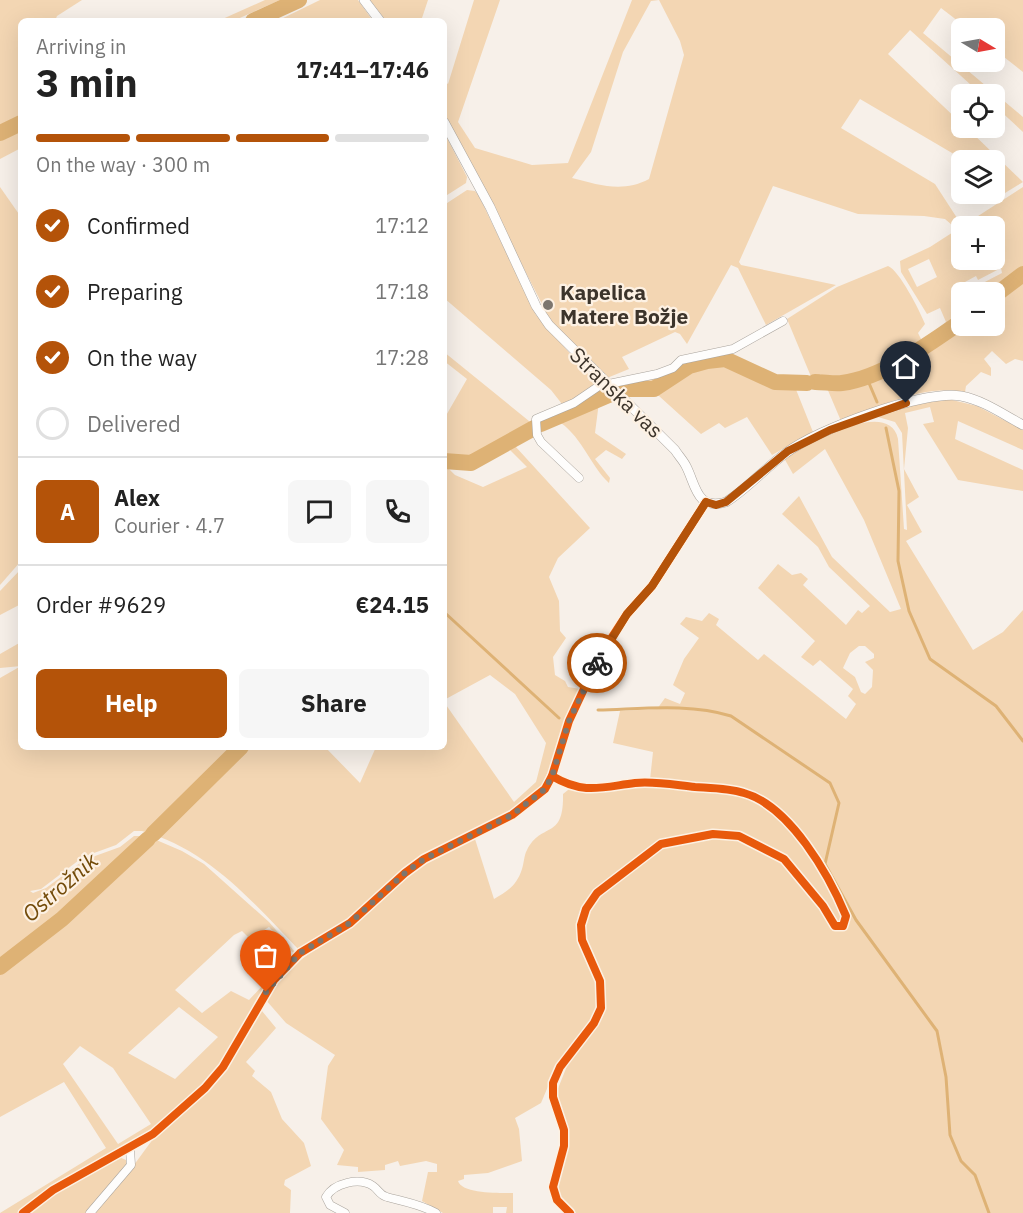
<!DOCTYPE html>
<html lang="en">
<head>
<meta charset="utf-8">
<style>
	body { margin:0; font-family:"IBM Plex Sans",sans-serif; background:#f6f6f6; color:#222; height:100vh; display:flex; flex-direction:column; font-size:22px; white-space:nowrap }
	* { box-sizing:border-box; margin:0 }
	p { font-size:20px; color:#767676 }
	.icon { flex:none; width:33px; height:33px; fill:none; stroke:currentColor; stroke-width:2; stroke-linecap:round; stroke-linejoin:round }
	.map { position:relative; flex:1; overflow:hidden }
	.side { position:absolute; left:18px; top:18px; width:429px; height:732px; display:flex; flex-direction:column; background:#fff; border-radius:9px; box-shadow:0 6px 24px #0002 }
	.side>* { flex:none }
	.needle { width:39px; rotate:100deg }
	.buttons { position:absolute; left:951px; top:18px; display:grid; gap:12px }
	.buttons a { display:grid; place-items:center; width:54px; height:54px; border-radius:9px; background:#fff; box-shadow:0 6px 24px #0002; font-size:30px }
	.pin { position:absolute; display:grid; place-items:center; width:51px; height:51px; color:#fff; margin:-62px -26px; border-radius:50% 50% 50% 0; rotate:-45deg; box-shadow:0 0 6px #0007 }
	.pin .icon { rotate:45deg }
	.courier { position:absolute; display:grid; place-items:center; width:60px; height:60px; margin:-30px; border:4px solid #b45309; border-radius:50%; background:#fff; color:#222; box-shadow:0 2px 8px #0007 }
	.head em { font-style:normal; font-weight:800 }
	.head div { display:flex; flex-direction:column-reverse }
	.head { display:flex; align-items:center; justify-content:space-between; height:102px; padding:0 18px }
	h1 { font-size:39px; font-weight:800; line-height:45px }
	.bar { display:grid; grid-template-columns:repeat(4,1fr); gap:9px 6px; align-content:center; height:72px; padding:0 18px }
	.bar i { height:8px; border-radius:4px; background:#e0e0e0 }
	.bar .selected { background:#b45309 }
	.bar p { grid-column:span 4 }
	.line { display:flex; align-items:center; gap:15px; padding:0 18px; border-top:2px solid #e0e0e0 }
	.line div { flex:1 }
	.round { display:grid; place-items:center; flex:none; width:63px; height:63px; border-radius:9px; background:#f6f6f6 }
	ol { padding:0 18px; list-style:none }
	li { display:flex; align-items:center; gap:18px; height:66px }
	li p { margin-inline-start:auto }
	li .icon { padding:6px; border-radius:50%; background:#b45309; color:#fff; stroke-width:4 }
	li:last-child { color:#767676 }
	li i { width:33px; height:33px; border:3px solid #e0e0e0; border-radius:50% }
	.cta { display:flex; gap:12px; margin-top:auto; padding:12px 18px }
	.cta a { flex:1; height:69px; border-radius:9px; background:#b45309; color:#fff; font-size:24px; font-weight:800; line-height:69px; text-align:center }
	.cta a+a { background:#f6f6f6; color:#222 }
	.map>svg:first-child { display:block }
	.green { fill:#f3d6b3; fill-rule:evenodd }
	.lines { fill:none; stroke-linecap:round; stroke-linejoin:round }
	.stream { stroke:#deb275; stroke-width:3 }
	.river { stroke:#deb275; stroke-width:16 }
	.minor-casing { stroke:#aaa49d; stroke-width:9 }
	.tertiary-casing { stroke:#aaa49d; stroke-width:10 }
	.minor { stroke:#fefdfc; stroke-width:8 }
	.tertiary { stroke:#fefdfc; stroke-width:9 }
	.cycleway-casing { stroke:#fdf1e3; stroke-width:11 }
	.cycleway { stroke:#e8590c; stroke-width:8 }
	.done { stroke:#7d766e; stroke-width:6; stroke-dasharray:0 10.8 }
	.route { stroke:#b45309; stroke-width:8 }
	.poi-dot { fill:#7d766e; stroke:#fdf1e3; stroke-width:2 }
	.labels { text-anchor:middle; stroke-width:4.5; stroke-linejoin:round; paint-order:stroke }
	.poi-label { font-size:21px; font-weight:bold; fill:#3c342b; stroke:#fdf1e3; text-anchor:start }
	.street-label { font-size:21px; fill:#3c342b; stroke:#fdf1e3 }
	.water-label { font-size:22px; font-style:italic; fill:#734b09; stroke:#fdf1e3 }
</style>
</head>
<body>
<div class="map">
<svg width="1023" height="1213" viewBox="0 0 1023 1213">
	<rect width="100%" height="100%" fill="#f7f0e9"/>
	<g class="green">
		<polygon points="0,0 82,0 57,16 55,21 21,21 21,115 0,126"/>
		<polygon points="265,0 280,0 233,21 218,21"/>
		<polygon points="320,0 358,0 373,21 277,21"/>
		<polygon points="370,0 428,0 421,21 386,21"/>
		<path d="M 474,0 L 500,0 L 458,122 L 475,148 L 532,165 L 568,163 L 632,0 L 1023,0 L 1023,72 L 995,50 L 994,28 L 967,28 L 941,8 L 923,33 L 1023,117 L 1023,132 L 995,106 L 994,94 L 981,94 L 910,30 L 888,54 L 961,123 L 962,128 L 967,128 L 1023,182 L 1005,193 L 1003,185 L 995,179 L 994,160 L 964,160 L 860,99 L 841,128 L 935,184 L 959,221 L 953,226 L 945,219 L 924,216 L 858,214 L 773,186 L 739,262 L 741,265 L 836,285 L 766,325 L 738,268 L 731,265 L 687,344 L 680,334 L 675,332 L 622,357 L 629,369 L 607,378 L 556,328 L 545,311 L 552,306 L 550,301 L 542,304 L 444,113 L 444,81 L 448,84 ZM 659,0 L 680,41 L 684,55 L 649,179 C 623,193 599,185 572,178 L 591,152 L 623,52 L 651,1 Z"/>
		<polygon points="21,130 21,148 0,159 0,141"/>
		<polygon points="444,132 467,177 466,183 444,197"/>
		<polygon points="0,187 21,217 21,561 0,585"/>
		<path d="M 1023,187 L 1023,361 L 1015,359 L 1006,364 L 992,351 L 984,359 L 991,368 L 991,376 L 981,372 L 966,386 L 965,392 C 922,384 880,407 841,421 L 821,374 L 812,379 L 787,319 L 837,287 L 888,266 C 899,270 920,311 925,324 L 918,333 L 922,341 L 946,322 L 940,308 L 927,314 L 901,272 L 900,261 L 930,247 ZM 962,226 L 994,226 L 994,260 L 962,260 ZM 929,259 L 937,277 L 917,287 L 908,269 ZM 1001,268 L 1002,273 L 981,284 L 983,292 L 994,292 L 994,326 L 962,326 L 962,292 L 970,292 L 965,282 L 976,276 L 978,280 Z"/>
		<polygon points="467,190 475,191 479,196 536,315 595,382 591,391 562,404 551,390 444,298 444,205"/>
		<path d="M 444,352 L 529,421 L 533,437 L 515,446 L 590,528 L 558,558 L 549,577 L 559,601 L 560,631 L 566,638 L 553,657 L 555,675 L 565,681 L 568,687 L 580,689 L 563,724 L 548,778 L 541,789 L 514,810 L 399,874 L 346,922 L 299,950 C 253,902 208,849 142,831 L 134,831 L 116,845 L 83,857 L 41,889 L 30,891 L 33,893 L 46,888 L 84,860 L 120,847 L 134,836 L 147,836 L 182,851 L 204,864 L 269,922 L 296,953 L 269,981 L 218,1069 L 205,1084 L 150,1132 L 60,1182 L 18,1213 L 0,1213 L 106,1148 L 64,1082 L 0,1117 L 0,678 L 21,666 L 0,668 L 0,654 L 21,642 L 21,747 L 325,747 L 360,783 L 376,747 L 444,747 L 444,702 L 514,802 L 536,782 L 546,743 L 515,694 L 490,675 L 444,700 L 444,419 L 467,379 L 444,361 ZM 509,449 L 527,467 L 483,487 L 455,475 L 449,469 L 451,464 C 473,472 489,459 509,449 ZM 269,927 L 293,953 L 249,1000 L 231,991 L 202,1013 L 175,990 L 234,935 L 242,931 L 250,939 ZM 179,1007 L 218,1037 L 175,1079 L 128,1053 ZM 80,1046 L 113,1068 L 151,1124 L 118,1144 L 63,1064 Z"/>
		<polygon points="715,355 737,357 775,379 801,381 803,384 795,387 813,432 772,455 747,417 725,428 719,423 701,434 659,396 623,393 618,388 655,378 682,363"/>
		<path d="M 601,390 L 607,390 L 612,395 L 599,402 L 595,433 L 626,454 L 622,459 L 606,450 L 595,459 L 610,478 L 609,483 C 590,465 583,439 561,423 L 540,432 L 540,422 L 544,418 Z"/>
		<path d="M 948,399 L 977,406 L 1023,430 L 1023,450 L 958,421 L 955,439 L 1023,470 L 1023,491 L 958,480 L 923,424 L 934,422 L 930,407 L 905,413 L 908,428 L 904,469 L 919,497 L 907,505 L 922,532 L 906,541 L 973,650 L 1003,632 L 1023,610 L 1023,1213 L 576,1213 C 571,1206 564,1202 560,1196 C 550,1182 569,1159 569,1142 C 569,1124 560,1109 557,1091 L 569,1061 L 592,1029 L 585,1030 L 557,1065 L 541,1103 L 515,1118 L 519,1129 L 522,1161 L 488,1173 L 464,1175 L 464,1179 L 458,1181 C 462,1194 500,1193 513,1193 L 513,1213 L 506,1213 L 507,1207 L 493,1207 L 493,1213 L 443,1213 L 422,1201 L 428,1172 L 437,1172 L 437,1164 L 426,1161 L 400,1166 L 398,1161 L 385,1165 L 385,1170 L 358,1172 L 358,1167 L 337,1165 L 344,1150 L 321,1119 L 328,1066 L 335,1055 L 286,1023 L 265,999 C 285,962 321,949 352,925 C 373,909 389,888 410,873 C 429,858 453,849 475,839 L 494,899 C 508,891 517,885 522,869 C 524,863 524,855 527,850 C 542,821 564,841 563,794 L 573,786 L 604,787 L 650,780 L 653,752 L 613,743 L 620,711 L 657,709 L 665,698 L 680,704 L 685,693 L 673,685 L 684,659 L 699,638 L 680,624 L 686,617 L 702,621 L 709,613 L 719,619 L 716,625 L 758,660 L 764,654 L 846,719 L 856,704 L 848,696 L 853,689 L 820,660 L 813,666 L 801,657 L 815,641 L 758,588 L 778,564 L 792,575 L 801,573 L 808,579 L 803,585 L 846,625 L 858,610 L 862,613 L 870,606 L 829,567 L 818,547 L 782,514 L 799,496 L 832,557 L 890,612 L 901,609 L 864,520 L 825,449 L 793,474 L 784,458 C 805,446 889,396 898,439 L 904,529 L 907,530 L 902,433 L 895,422 L 878,417 L 929,400 ZM 859,646 L 865,646 L 874,654 L 874,658 L 865,662 L 873,670 L 872,687 L 865,694 L 861,692 L 855,677 L 843,668 L 850,653 Z"/>
		<polygon points="21,569 21,604 0,615 0,591"/>
		<polygon points="258,1011 262,1011 276,1028 246,1062 255,1071 252,1076 271,1092 282,1119 304,1143 311,1166 285,1180 284,1185 291,1190 290,1213 93,1213 120,1184 153,1139 199,1097"/>
		<polygon points="119,1157 126,1160 126,1168 86,1213 27,1213 43,1200"/>
	</g>
	<g class="lines">
		<g class="stream">
			<polyline points="866,376 877,402"/>
			<polyline points="886,428 899,491 898,561 909,611 930,659 996,706 1023,741"/>
			<polyline points="444,612 559,718"/>
			<path d="M 598,710 C 642,709 689,703 731,716 L 830,783 L 839,803 L 825,864 L 856,920 L 937,1031 L 946,1077 L 950,1135 L 961,1161 L 975,1175 L 989,1213"/>
		</g>
		<g class="river">
			<polyline points="253,21 299,0"/>
			<polyline points="0,133 21,123"/>
			<polyline points="994,296 1023,274"/>
			<path d="M 815,382 C 824,382 834,384 842,383 C 882,378 929,344 962,321"/>
			<polyline points="541,424 623,389 654,389 689,366 707,361 725,359 775,382 807,383"/>
			<polyline points="444,461 471,463 534,428"/>
			<polyline points="153,834 241,747"/>
			<polyline points="0,967 62,919 148,839"/>
		</g>
		<defs>
			<g id="minor">
				<polyline points="579,478 541,442 537,435 536,419 574,403 599,386 657,374 673,368 681,360 733,349 783,321"/>
				<path d="M 552,776 C 584,795 602,787 635,783 C 655,781 675,785 695,787 C 711,788 729,788 744,793 C 790,806 829,875 846,916 L 843,926 L 835,926 L 823,906 L 784,859 L 739,836 L 713,834 L 661,844 L 597,893 L 586,909 L 581,925 L 582,940 L 600,981 L 601,1008 L 594,1023 L 560,1067 L 553,1083 L 553,1097 L 564,1130 L 564,1146 L 553,1187 L 557,1200 L 570,1213"/>
				<polyline points="23,1213 53,1190 153,1134 205,1088 223,1067 274,980 300,953 350,923 405,873 424,859 512,815 545,789 552,776 569,721 599,657 627,614 652,586 706,502"/>
				<polyline points="90,1213 131,1165 130,1149"/>
				<path d="M 345,1213 L 330,1205 L 326,1197 C 334,1183 359,1177 373,1186 C 379,1190 379,1195 387,1197 C 405,1202 420,1204 436,1213"/>
			</g>
			<g id="tertiary">
				<polyline points="364,0 380,21"/>
				<path d="M 444,122 L 490,207 L 536,306 L 549,325 L 675,450 C 678,455 683,460 686,466 C 696,485 696,511 726,502 C 747,489 765,468 786,453 C 817,429 923,390 961,396 C 983,400 1004,415 1023,425"/>
			</g>
		</defs>
		<use href="#minor" class="minor-casing"/>
		<use href="#tertiary" class="tertiary-casing"/>
		<use href="#minor" class="minor"/>
		<use href="#tertiary" class="tertiary"/>
		<defs>
			<g id="cycleway">
				<path d="M 552,776 C 584,795 602,787 635,783 C 655,781 675,785 695,787 C 711,788 729,788 744,793 C 790,806 829,875 846,916 L 843,926 L 835,926 L 823,906 L 784,859 L 739,836 L 713,834 L 661,844 L 597,893 L 586,909 L 581,925 L 582,940 L 600,981 L 601,1008 L 594,1023 L 560,1067 L 553,1083 L 553,1097 L 564,1130 L 564,1146 L 553,1187 L 557,1200 L 570,1213"/>
				<polyline points="23,1213 53,1190 153,1134 205,1088 223,1067 274,980 300,953 350,923 405,873 424,859 512,815 545,789 552,776 569,721 599,657 627,614 652,586 706,502"/>
			</g>
		</defs>
		<use href="#cycleway" class="cycleway-casing"/>
		<use href="#cycleway" class="cycleway"/>
	</g>
	<g class="lines">
		<polyline class="done" points="266,992 300,953 350,923 405,873 424,859 512,815 545,789 552,776 569,721 597,663"/>
		<polyline class="route" points="597,663 627,614 652,586 706,502 716,505 726,502 788,451 830,430 906,403"/>
	</g>
	<circle class="poi-dot" cx="548" cy="305" r="6"/>
	<g class="labels">
		<g class="poi-label">
			<text x="560" y="300">Kapelica<tspan x="560" dy="24">Matere Božje</tspan></text>
		</g>
		<g class="street-label">
			<text transform="translate(616 393) rotate(44)" y="7">Stranska vas</text>
		</g>
		<g class="water-label">
			<text transform="translate(60 887) rotate(-41)" y="8">Ostrožnik</text>
		</g>
	</g>
</svg>
<div class="buttons">
<a><svg class="needle" viewBox="-14 -14 28 28"><path d="M0-13l5 13h-10z" fill="#e53935"/><path d="M0 13l5-13h-10z" fill="#767676"/></svg></a>
<a><svg class="icon" aria-label="locate" viewBox="0 0 24 24"><circle cx="12" cy="12" r="6"/><path d="M12 2v4M12 18v4M2 12h4M18 12h4"/></svg></a>
<a><svg class="icon" aria-label="layers" viewBox="0 0 24 24"><path d="M12 4l9 5-9 5-9-5zM3 14l9 5 9-5"/></svg></a>
<a>+</a>
<a>−</a>
</div>
<div class="pin" style="left:266px;top:992px;background:#ea580c"><svg class="icon" aria-label="bag" viewBox="0 0 24 24"><path d="M5 8h14l-1 12H6zM9 8a3 3 0 0 1 6 0"/></svg></div>
<div class="pin" style="left:906px;top:403px;background:#1f2937"><svg class="icon" aria-label="home" viewBox="0 0 24 24"><path d="M3 11l9-7 9 7M6 9v11h12V9"/></svg></div>
<div class="courier" style="left:597px;top:663px"><svg class="icon" aria-label="bike" viewBox="0 0 24 24"><circle cx="6" cy="16" r="4"/><circle cx="18" cy="16" r="4"/><path d="M6 16l4-8h5l3 8M10 8l3 8H6M13 5h3"/></svg></div>
<section class="side">
<div class="head"><div><h1>3 min</h1><p>Arriving in</p></div><em>17:41–17:46</em></div>
<div class="bar"><i class="selected"></i><i class="selected"></i><i class="selected"></i><i></i><p>On the way · 300 m</p></div>
<ol>
<li><svg class="icon" aria-label="check" viewBox="0 0 24 24"><path d="M5 12l5 5 9-10"/></svg>Confirmed<p>17:12</p></li>
<li><svg class="icon" aria-label="check" viewBox="0 0 24 24"><path d="M5 12l5 5 9-10"/></svg>Preparing<p>17:18</p></li>
<li><svg class="icon" aria-label="check" viewBox="0 0 24 24"><path d="M5 12l5 5 9-10"/></svg>On the way<p>17:28</p></li>
<li><i></i>Delivered</li>
</ol>
<div class="line" style="height:108px"><b class="round" style="background:#b45309;color:#fff">A</b><div><b>Alex</b><p>Courier · 4.7</p></div><a class="round"><svg class="icon" aria-label="chat" viewBox="0 0 24 24"><path d="M4 5h16v11H9l-5 4z"/></svg></a><a class="round"><svg class="icon" aria-label="phone" viewBox="0 0 24 24"><path d="M5 4h4l2 5-3 2q2 4 5 5l2-3 5 2v4C11 20 4 13 5 4z"/></svg></a></div>
<div class="line" style="height:78px"><div>Order #9629</div><b>€24.15</b></div>
<div class="cta"><a>Help</a><a>Share</a></div>
</section>
</div>
</body>
</html>
